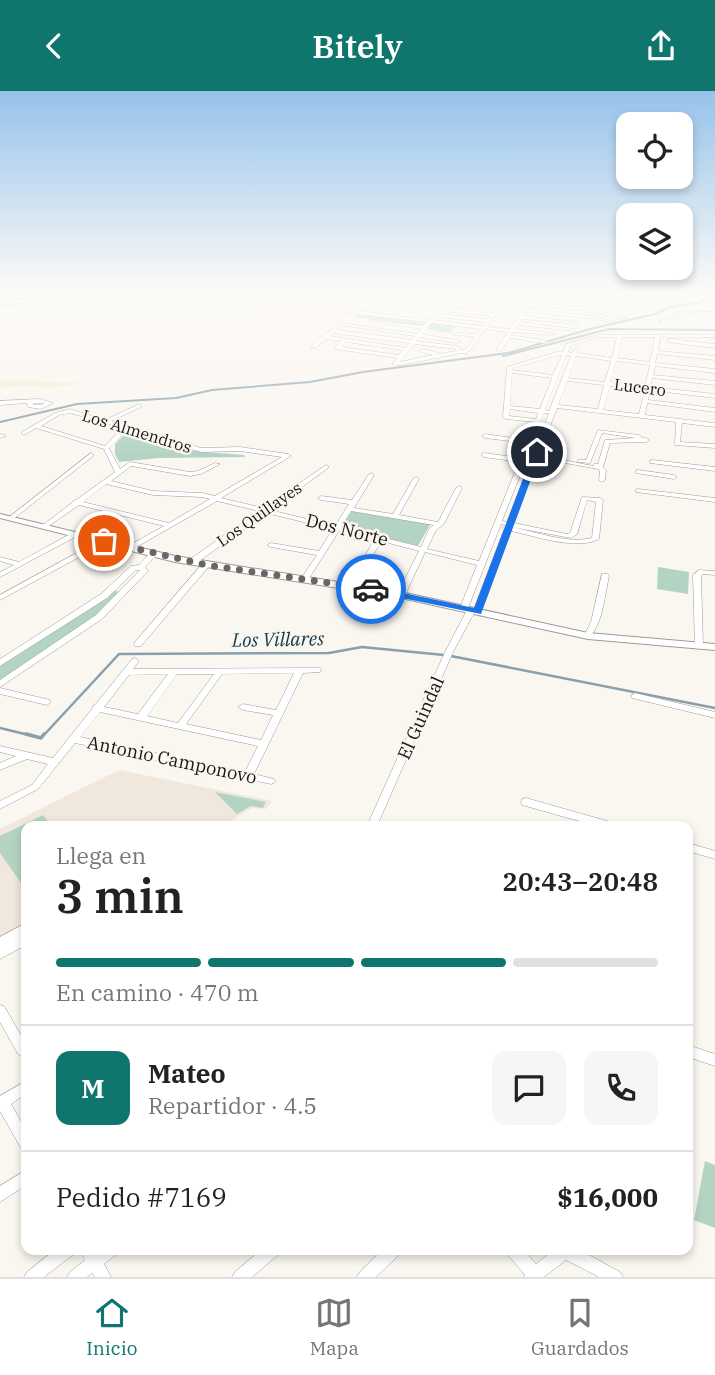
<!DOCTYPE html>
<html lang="es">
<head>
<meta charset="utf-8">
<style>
	body { margin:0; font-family:"IBM Plex Serif",serif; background:#f6f6f6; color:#222; height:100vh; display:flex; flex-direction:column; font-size:26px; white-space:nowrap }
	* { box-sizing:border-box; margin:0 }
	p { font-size:23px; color:#767676 }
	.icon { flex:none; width:38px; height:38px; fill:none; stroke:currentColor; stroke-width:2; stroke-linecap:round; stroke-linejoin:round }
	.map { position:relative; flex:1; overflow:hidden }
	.panel { position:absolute; left:21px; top:730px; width:672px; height:434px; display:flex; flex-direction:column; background:#fff; border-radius:14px; box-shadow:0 4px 10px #0003 }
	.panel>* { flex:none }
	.fabs { position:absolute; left:616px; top:21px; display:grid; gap:14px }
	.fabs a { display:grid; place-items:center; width:77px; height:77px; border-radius:14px; background:#fff; box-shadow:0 4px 10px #0003; font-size:35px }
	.pin { position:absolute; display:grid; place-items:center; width:60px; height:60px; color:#fff; margin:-30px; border:4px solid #fff; border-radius:50%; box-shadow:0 2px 7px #0007 }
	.courier { position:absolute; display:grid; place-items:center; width:70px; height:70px; margin:-35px; border:5px solid #1a73e8; border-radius:50%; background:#fff; color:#222; box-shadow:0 2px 9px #0007 }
	.head em { font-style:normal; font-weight:600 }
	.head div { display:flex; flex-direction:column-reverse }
	.head { display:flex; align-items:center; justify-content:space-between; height:119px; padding:0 35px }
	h1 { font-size:46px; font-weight:600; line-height:52px }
	.bar { display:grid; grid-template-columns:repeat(4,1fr); gap:10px 7px; align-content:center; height:84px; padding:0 35px }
	.bar i { height:9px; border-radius:5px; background:#e0e0e0 }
	.bar .selected { background:#0f766e }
	.bar p { grid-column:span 4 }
	.line { display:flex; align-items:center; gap:18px; padding:0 35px; border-top:2px solid #e0e0e0 }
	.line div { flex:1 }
	.round { display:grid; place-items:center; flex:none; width:74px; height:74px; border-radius:14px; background:#f6f6f6 }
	header { display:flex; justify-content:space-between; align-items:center; height:91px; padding:0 35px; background:#0f766e; color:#fff; font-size:32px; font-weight:600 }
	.dock { display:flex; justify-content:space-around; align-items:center; height:98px; border-top:2px solid #e0e0e0; background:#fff; font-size:19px; color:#767676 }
	.dock a { display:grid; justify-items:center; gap:4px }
	.dock .selected { color:#0f766e }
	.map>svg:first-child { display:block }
	.commercial { fill:#f6ebd6 }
	.built { fill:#f0e8dc }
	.green { fill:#b4d4c3 }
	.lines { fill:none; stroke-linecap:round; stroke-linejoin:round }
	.stream-far2 { stroke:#8a9fac; stroke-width:2 }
	.stream-far1 { stroke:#8a9fac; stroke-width:2.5 }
	.stream { stroke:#8a9fac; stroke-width:3.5 }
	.minor-casing { stroke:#9e9b95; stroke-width:1 }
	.major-casing { stroke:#9e9b95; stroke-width:2 }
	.minor { fill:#fff; fill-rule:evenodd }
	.major { fill:#fff; fill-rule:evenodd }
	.route { fill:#1a73e8 }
	.done { stroke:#686562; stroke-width:7; stroke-dasharray:0 12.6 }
	.labels { text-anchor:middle; stroke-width:5; stroke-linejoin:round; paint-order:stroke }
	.far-street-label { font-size:16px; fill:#191715; stroke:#faf6f0 }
	.street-label { font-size:18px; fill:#191715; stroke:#faf6f0 }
	.water-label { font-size:19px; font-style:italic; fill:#10394e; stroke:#faf6f0 }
</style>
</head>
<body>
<header><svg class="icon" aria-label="back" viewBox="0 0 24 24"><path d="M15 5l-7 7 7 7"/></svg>Bitely<svg class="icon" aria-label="share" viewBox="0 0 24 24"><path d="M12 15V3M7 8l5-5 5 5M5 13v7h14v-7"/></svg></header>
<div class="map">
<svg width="715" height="1186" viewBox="0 0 715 1186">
	<rect width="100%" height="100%" fill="#faf6f0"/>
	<polygon class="commercial" points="0,288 82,292 53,297 25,295 0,297"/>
	<polygon class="built" points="119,679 272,710 266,718 252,717 222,735 26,735 26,833 0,847 0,738"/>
	<g class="green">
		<polygon points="357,223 456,235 450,242 353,226"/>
		<polygon points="128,339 194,360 244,364 245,366 159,367 119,371 115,363 115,353"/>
		<polygon points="351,419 431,432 418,455 340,435"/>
		<polygon points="658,476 689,481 688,503 657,498"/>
		<polygon points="115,500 121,501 96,526 0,591 0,574"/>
		<polygon points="215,701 266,711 263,717 251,715 237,723"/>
		<polygon points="43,724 52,735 26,735 26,799 0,762 0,745"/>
		<polygon points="705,1070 715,1074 715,1137 694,1129"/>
	</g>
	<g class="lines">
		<g class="stream-far2">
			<polyline points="503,265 609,238 715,239"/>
			<polyline points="0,331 77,313 176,307 212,299 310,291 363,281 508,262 590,238 655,223 667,217 700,211 715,204"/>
		</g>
		<g class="stream-far1">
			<polyline points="451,565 715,617"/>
			<polyline points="0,637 33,645"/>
			<polyline points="43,645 119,563 329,562 362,556 444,564"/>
		</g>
		<polyline class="stream" points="26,643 41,647 44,643"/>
		<defs>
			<g id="minor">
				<path d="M 350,199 C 359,199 364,204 373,205 C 383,207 396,199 407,199 L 402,201 L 449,208 L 451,205 L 438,199 L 445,199 L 454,203 L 455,201 L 454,199 L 496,204 L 487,199 L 493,199 L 508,206 L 487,236 L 510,238 L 529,209 L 550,202 L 549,201 L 551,200 L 588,211 L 586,212 L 555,204 L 532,212 L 583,216 L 626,227 L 624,228 L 584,219 L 530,215 L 528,218 L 598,226 L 614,231 L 612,232 L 598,228 L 526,221 L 524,225 L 577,231 L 579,232 L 577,233 L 522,228 L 520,231 L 574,238 L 576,239 L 574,240 L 518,234 L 515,238 L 552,242 L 554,243 L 552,244 L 513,241 L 511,244 L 547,250 L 544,252 L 510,247 L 501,260 L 499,261 L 496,259 L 508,241 L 485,238 L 470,260 L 466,261 L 466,263 L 461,262 L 441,266 L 439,268 L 437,267 L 395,275 L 392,273 L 397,267 L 335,258 L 335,256 L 341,250 L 326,248 L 315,257 L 310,256 L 322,245 L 336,236 L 338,237 L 337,239 L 412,249 L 415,245 L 339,234 L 339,233 L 341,232 L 417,243 L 421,238 L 371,230 L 373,229 L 423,235 L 426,231 L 355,223 L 352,224 L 350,222 L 342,221 L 342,220 L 344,219 L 353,220 L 365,209 L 370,208 ZM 460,202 L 497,206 L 499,205 L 503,207 L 501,210 L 456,205 ZM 396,203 L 410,205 L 392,224 L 358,220 L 370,211 L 372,212 L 396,214 L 396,213 L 394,212 L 373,210 ZM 414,206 L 427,207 L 414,224 L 416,225 L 432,208 L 447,210 L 438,217 L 429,229 L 397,225 ZM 454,208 L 499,213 L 496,216 L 451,211 ZM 448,214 L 494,219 L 492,222 L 445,217 ZM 443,220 L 490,225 L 488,228 L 439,223 ZM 437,226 L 486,231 L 483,235 L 433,229 ZM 431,232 L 481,238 L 477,243 L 451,241 L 451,242 L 453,243 L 475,246 L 466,258 L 462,259 L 457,255 L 416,250 L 420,246 L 458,252 L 461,250 L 422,243 ZM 333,242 L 409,252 L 406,257 L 329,245 ZM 346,251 L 403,259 L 399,264 L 341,256 ZM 414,253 L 456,258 L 457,260 L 439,263 L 436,261 L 423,258 L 421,259 L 421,261 L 433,264 L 400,271 Z"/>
				<path d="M 589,199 L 631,205 L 649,203 L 633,199 C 641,199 649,198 655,204 L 631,207 L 591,201 Z"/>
				<polygon points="684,220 715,221 715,223 685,222 663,231 659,230"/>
				<path d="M 599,244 L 715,244 L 715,246 L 660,246 L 658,260 L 715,265 L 715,269 L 657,263 L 655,272 L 715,278 L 715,282 L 655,275 L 653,284 L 715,290 L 715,294 L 652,287 L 651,296 L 715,303 L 715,307 L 650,299 L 648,309 L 715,317 L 715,321 L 647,312 L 645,324 L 715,332 L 715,336 L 682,332 L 680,351 L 715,353 L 715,357 L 675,354 L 676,331 L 557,317 L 539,364 L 593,375 L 594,373 L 598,373 L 605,349 L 636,347 L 602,342 L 590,372 L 578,371 L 578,369 L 586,369 L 598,339 L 639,344 L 642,346 L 641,347 L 646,347 L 649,349 L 646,351 L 610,352 L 603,376 L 606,379 L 605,389 L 602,391 L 599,389 L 600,380 L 598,378 L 538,367 L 514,432 L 567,443 L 570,442 L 582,406 L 600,407 L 603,409 L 599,448 C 577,460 535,445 511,440 L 481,521 L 477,523 L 474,522 L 453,561 L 377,735 L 367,735 L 445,561 L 467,519 L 471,517 L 474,518 L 504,439 L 502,437 L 506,434 L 501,433 L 468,517 L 464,519 L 460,517 L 477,474 L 425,461 L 405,504 L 401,506 L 397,504 L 419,460 L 381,450 L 356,495 L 352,497 L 348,495 L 374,449 L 339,440 L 308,489 L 304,491 L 300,489 L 317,464 L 271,456 L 267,454 L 271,452 L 319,460 L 333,438 L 266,422 L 195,473 L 189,473 L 189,469 L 259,420 L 217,410 L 131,459 L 127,457 L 128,455 L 164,435 L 79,414 L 46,437 L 42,437 L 40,436 L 72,412 L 73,410 L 76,409 L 115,381 L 104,358 L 36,337 L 24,344 L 22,343 L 22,341 L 55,322 L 70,318 L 105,329 L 139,313 L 142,315 L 141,316 L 111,330 L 201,357 L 240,356 L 288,363 L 291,365 L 221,407 L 263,417 L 326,374 L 329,376 L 328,377 L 270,419 L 335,435 L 349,413 L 321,409 L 318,407 L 321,405 L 352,409 L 369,383 L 371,382 L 374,384 L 354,417 L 393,423 L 413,388 L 416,386 L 419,388 L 399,424 L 438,431 L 456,397 L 459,395 L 461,396 L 462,397 L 444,433 L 436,439 L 427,458 L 479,470 L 519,371 L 484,366 L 481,364 L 484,362 L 520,367 L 526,352 L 485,347 L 482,345 L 485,343 L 527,349 L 535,331 L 506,328 L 503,326 L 507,276 L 557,261 L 563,261 L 566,253 ZM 599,246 L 617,246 L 612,267 L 577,262 L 578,260 L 575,258 L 572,262 L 568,261 L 570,255 ZM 622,246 L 655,246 L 650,271 L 617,267 ZM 559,264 L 562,264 L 553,284 L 512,279 L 513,277 ZM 566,264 L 571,265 L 549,320 L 545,319 ZM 576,265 L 611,270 L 605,291 L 568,287 ZM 616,270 L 650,274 L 645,295 L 610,291 ZM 512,282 L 552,287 L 540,318 L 510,315 ZM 567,290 L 604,294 L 598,318 L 558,314 ZM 610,295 L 645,299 L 639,323 L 603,319 ZM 510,318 L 538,322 L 536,328 L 509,325 ZM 70,322 L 122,337 L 105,355 L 41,335 L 59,324 ZM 544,322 L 549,322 L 538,351 L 533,350 ZM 127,339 L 201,361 L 240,360 L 282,366 L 215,405 L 202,402 L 153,400 L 111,390 L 131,375 L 190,385 L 201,383 L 220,373 L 215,372 L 198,380 L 190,381 L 130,371 L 120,378 L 109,357 ZM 532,353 L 537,354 L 507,431 L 502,430 L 525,372 L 530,370 L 526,368 ZM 106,393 L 153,404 L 202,406 L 210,408 L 169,432 L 83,411 ZM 587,409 L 596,411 L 592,447 C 567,453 537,441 512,436 L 571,447 L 577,443 ZM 351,420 L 434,434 L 429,438 L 421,456 L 341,436 Z"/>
				<polygon points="670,248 715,253 715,257 668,251 667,250"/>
				<path d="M 40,308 L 53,312 L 41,318 L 28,316 L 27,312 L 0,314 L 0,310 ZM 33,312 L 45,312 L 40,314 L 33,314 Z"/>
				<polygon points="0,343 5,344 6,345 0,347"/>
				<polygon points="91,362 94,364 93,365 12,429 8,429 8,427"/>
				<polygon points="652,369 715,376 715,380 650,372 650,370"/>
				<polygon points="638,379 674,384 677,386 674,388 636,382 636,380"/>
				<polygon points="638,398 715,407 715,411 636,401 636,399"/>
				<polygon points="74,441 77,441 81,443 0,486 0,481 14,474 0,470 0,466 19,471"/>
				<polygon points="102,448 105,448 109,450 0,509 0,504"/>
				<polygon points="151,461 154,461 158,463 145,476 148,479 147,481 102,528 0,596 0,589 96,524 140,479 136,479 107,507 0,575 0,568 101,503 131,475 139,474"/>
				<polygon points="203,472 209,472 210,474 141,555 135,555 134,553 135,551"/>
				<polygon points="699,479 715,480 715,484 703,483 701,485 703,555 699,558 695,555 693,484"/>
				<path d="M 602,483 L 608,483 L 609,485 C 605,503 602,537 588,547 L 584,545 L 591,531 Z"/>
				<path d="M 135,567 L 139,570 L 133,578 L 320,577 L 321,579 L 320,581 L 303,582 L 254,683 L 274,688 L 276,690 L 274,692 L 271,693 L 75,652 L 38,698 L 0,718 L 0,710 L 32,694 L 48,673 L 27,668 L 0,679 L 0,672 L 16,665 L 0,661 L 0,655 L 53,667 L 92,618 L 93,615 L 95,614 L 132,568 ZM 294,582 L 276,619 L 243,613 L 238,616 L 243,619 L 273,624 L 261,649 L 186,633 L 222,583 ZM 168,583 L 138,623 L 104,616 L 129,584 ZM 177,583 L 214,583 L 178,632 L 147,625 ZM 100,621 L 258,655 L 245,681 L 80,646 Z"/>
				<polygon points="0,597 50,609 51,611 47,614 0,603"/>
				<polygon points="635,602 715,621 715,627 632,607 631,605"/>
				<polygon points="526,707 614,732 615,735 597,735 522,714 521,711 522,708"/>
				<polygon points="688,752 715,760 715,768 688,760"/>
				<polygon points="26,832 26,843 24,844 26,843 26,854 0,868 0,857 1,856 0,857 0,846"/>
				<polygon points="0,914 4,915 26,953 26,964 23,965 18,963 0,931"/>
				<polygon points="688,954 715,963 715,975 688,966"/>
				<polygon points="26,990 26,1003 11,1013 26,1039 26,1059 21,1057 0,1020 0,1005"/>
				<polygon points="26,1079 26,1094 0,1111 0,1095"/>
				<polygon points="56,1158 76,1158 74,1163 44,1186 24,1186 27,1181"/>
				<polygon points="80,1158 96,1158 97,1160 99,1158 119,1158 117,1163 104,1173 111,1186 95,1186 92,1182 87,1186 67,1186 70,1181 85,1169"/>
				<polygon points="262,1158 281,1158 279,1163 252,1186 232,1186 235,1181"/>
				<polygon points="383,1158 402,1158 400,1163 376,1186 357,1186 360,1181"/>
				<polygon points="505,1158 523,1158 536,1173 555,1158 578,1158 620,1181 623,1186 599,1186 566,1169 544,1186 524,1186 525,1184 507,1163"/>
			</g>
			<g id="major">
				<polygon points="77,199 91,199 0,215 0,211"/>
				<polygon points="0,423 175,465 401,501 588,542 715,553 715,559 588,548 401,507 175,471 0,427"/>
			</g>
		</defs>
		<use href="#minor" class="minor-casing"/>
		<use href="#major" class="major-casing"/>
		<use href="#minor" class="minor"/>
		<use href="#major" class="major"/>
	</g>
	<linearGradient id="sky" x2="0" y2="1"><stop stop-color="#95c3ea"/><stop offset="0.55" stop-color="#fdfbf8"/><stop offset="1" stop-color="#fdfbf8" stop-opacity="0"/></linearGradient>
	<rect width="715" height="365" fill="url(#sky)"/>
	<polygon class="route" points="534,359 541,361 481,523 367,500 367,496 371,495 474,517"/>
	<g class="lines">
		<polyline class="done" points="104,450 206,474 371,498"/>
	</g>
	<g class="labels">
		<g class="far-street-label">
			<text transform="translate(640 296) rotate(7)" y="6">Lucero</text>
			<text transform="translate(137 340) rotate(17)" y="6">Los Almendros</text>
			<text transform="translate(259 423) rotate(-35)" y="6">Los Quillayes</text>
		</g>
		<g class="street-label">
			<text transform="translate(347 439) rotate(14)" y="6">Dos Norte</text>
			<text transform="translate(421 627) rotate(-66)" y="6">El Guindal</text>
			<text transform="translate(172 669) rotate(12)" y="6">Antonio Camponovo</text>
		</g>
		<g class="water-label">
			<text transform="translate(278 548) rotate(-1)" y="7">Los Villares</text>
		</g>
	</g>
</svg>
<div class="fabs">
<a><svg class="icon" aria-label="locate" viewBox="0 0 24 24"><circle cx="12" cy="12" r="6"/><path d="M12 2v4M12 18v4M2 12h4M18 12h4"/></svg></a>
<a><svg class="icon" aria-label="layers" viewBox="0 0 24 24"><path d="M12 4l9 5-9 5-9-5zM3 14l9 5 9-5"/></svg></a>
</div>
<div class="pin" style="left:104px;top:450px;background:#ea580c"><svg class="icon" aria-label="bag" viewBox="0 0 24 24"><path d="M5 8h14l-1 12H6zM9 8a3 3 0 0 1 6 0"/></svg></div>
<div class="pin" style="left:537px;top:361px;background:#1f2937"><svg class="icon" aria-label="home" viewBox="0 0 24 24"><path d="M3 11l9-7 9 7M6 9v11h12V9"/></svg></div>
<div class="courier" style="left:371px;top:498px"><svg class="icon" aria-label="car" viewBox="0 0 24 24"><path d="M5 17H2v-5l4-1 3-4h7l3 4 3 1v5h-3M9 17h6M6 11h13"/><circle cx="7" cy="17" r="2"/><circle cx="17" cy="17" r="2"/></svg></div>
<section class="panel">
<div class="head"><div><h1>3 min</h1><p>Llega en</p></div><em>20:43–20:48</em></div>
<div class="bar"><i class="selected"></i><i class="selected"></i><i class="selected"></i><i></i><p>En camino · 470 m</p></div>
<div class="line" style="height:126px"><b class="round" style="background:#0f766e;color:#fff">M</b><div><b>Mateo</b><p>Repartidor · 4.5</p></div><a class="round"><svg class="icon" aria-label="chat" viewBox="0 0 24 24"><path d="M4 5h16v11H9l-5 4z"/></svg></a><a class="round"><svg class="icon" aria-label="phone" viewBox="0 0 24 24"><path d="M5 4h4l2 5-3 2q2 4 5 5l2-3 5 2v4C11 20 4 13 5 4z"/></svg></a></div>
<div class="line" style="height:91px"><div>Pedido #7169</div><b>$16,000</b></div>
</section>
</div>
<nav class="dock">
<a class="selected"><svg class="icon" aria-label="home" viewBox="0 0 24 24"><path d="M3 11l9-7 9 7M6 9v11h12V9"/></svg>Inicio</a>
<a><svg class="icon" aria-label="map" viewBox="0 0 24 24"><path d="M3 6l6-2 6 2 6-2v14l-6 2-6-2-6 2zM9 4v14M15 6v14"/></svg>Mapa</a>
<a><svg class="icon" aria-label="saved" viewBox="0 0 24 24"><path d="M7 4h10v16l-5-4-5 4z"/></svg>Guardados</a>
</nav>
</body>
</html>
